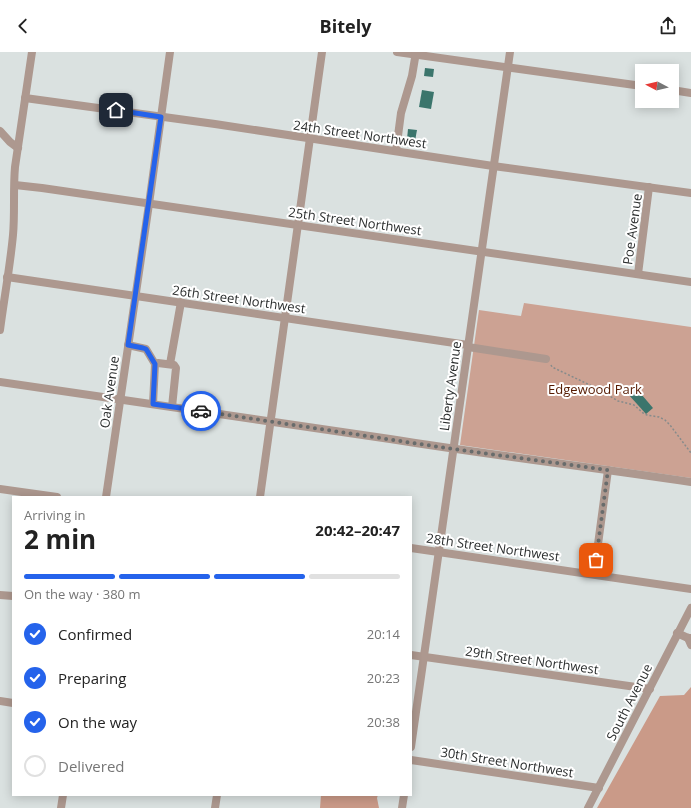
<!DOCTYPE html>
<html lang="en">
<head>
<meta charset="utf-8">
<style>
	body { margin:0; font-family:"Open Sans",sans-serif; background:#f2f2f2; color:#222; height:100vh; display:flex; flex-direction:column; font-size:15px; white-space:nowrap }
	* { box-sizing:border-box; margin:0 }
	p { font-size:13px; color:#767676 }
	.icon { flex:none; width:22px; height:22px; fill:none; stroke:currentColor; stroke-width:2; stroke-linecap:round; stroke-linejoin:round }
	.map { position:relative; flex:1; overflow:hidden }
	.drawer { position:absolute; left:12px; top:444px; width:400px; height:300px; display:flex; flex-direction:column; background:#fff; border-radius:0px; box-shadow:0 2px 10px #0003 }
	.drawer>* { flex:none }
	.needle { width:26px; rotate:277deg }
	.tools { position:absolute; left:635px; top:12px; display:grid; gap:8px }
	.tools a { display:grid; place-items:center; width:44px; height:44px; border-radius:0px; background:#fff; box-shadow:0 2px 10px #0003; font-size:20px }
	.pin { position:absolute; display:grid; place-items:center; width:34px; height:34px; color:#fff; margin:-17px; border-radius:8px; box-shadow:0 2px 6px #0006 }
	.courier { position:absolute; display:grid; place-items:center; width:40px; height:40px; margin:-20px; border:3px solid #2563eb; border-radius:50%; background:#fff; color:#222; box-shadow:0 1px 5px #0007 }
	.overview em { font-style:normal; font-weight:700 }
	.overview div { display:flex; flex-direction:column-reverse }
	.overview { display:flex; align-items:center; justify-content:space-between; height:68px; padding:0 12px }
	h1 { font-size:26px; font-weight:700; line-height:30px }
	.bar { display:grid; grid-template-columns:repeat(4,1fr); gap:6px 4px; align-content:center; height:48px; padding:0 12px }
	.bar i { height:5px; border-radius:3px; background:#e0e0e0 }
	.bar .selected { background:#2563eb }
	.bar p { grid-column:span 4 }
	ol { padding:0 12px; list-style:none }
	li { display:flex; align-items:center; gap:12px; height:44px }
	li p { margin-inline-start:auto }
	li .icon { padding:4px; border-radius:50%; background:#2563eb; color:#fff; stroke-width:4 }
	li:last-child { color:#767676 }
	li i { width:22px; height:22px; border:2px solid #e0e0e0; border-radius:50% }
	header { display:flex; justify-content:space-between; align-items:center; height:52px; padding:0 12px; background:#fff; font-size:18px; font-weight:700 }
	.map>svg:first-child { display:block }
	.green { fill:#cca293 }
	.forest { fill:#ca9a88 }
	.building { fill:#3b756c }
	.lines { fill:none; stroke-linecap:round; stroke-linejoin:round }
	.path { stroke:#868b8b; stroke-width:1.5; stroke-dasharray:2 2; stroke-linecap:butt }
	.minor { stroke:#ad988f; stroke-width:8 }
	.done { stroke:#686c6c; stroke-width:4; stroke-dasharray:0 7.2 }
	.route { stroke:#2563eb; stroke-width:5 }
	.labels { text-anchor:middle; stroke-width:4; stroke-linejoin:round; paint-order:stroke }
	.street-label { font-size:13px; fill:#2a2d2d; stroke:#fff }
	.park-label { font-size:13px; fill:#551a00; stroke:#fff }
</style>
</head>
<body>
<header><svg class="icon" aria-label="back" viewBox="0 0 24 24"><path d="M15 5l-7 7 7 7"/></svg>Bitely<svg class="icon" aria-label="share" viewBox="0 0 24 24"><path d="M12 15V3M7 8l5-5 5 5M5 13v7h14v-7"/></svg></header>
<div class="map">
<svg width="691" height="756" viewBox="0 0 691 756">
	<rect width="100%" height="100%" fill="#dae1e0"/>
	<polygon class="green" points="524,251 691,275 691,426 460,393 479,258 521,264"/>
	<g class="forest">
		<polygon points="691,635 691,756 597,756 660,644 684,643"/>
		<polygon points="321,743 378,743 377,746 379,756 320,756"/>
	</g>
	<g class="building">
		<polygon points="425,16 434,17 433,25 424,24"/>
		<polygon points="422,38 434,40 431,57 419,55"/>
		<polygon points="408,77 417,78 415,89 407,87"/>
		<polygon points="636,336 653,356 646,362 628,342"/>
	</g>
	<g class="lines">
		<polyline class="path" points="551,313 552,315 594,335 618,349 634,353 643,361 647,363 659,365 665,368 670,373 691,401"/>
		<g class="minor">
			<polyline points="397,0 642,34"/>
			<polyline points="672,38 691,41"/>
			<polyline points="25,46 215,72 493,114 691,141"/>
			<polyline points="0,79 10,90 18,96"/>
			<polyline points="396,99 401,61 412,24 416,0"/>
			<polyline points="15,133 42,136 691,230"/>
			<polyline points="638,222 649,135"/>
			<polyline points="7,225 468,293"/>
			<path d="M 0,278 C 4,247 10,215 13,183 C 15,161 13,138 15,115 L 32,0"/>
			<polyline points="128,293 146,297 155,312"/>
			<polyline points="468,295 546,307"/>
			<polyline points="170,312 181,250"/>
			<path d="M 0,330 L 390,387 C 490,403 591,415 691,430"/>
			<polyline points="153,352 155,312 158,311 174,313 176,316 172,355"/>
			<polyline points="0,437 57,445"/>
			<polyline points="106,445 149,152 170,0"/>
			<polyline points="260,445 322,0"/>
			<polyline points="411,496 691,537"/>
			<polyline points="594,522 608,418"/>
			<polyline points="0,543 13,544"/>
			<polyline points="677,581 688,586 691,586"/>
			<polyline points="688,586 691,593"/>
			<polyline points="411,603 650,637"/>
			<polyline points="0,649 13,651"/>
			<polyline points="411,695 510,0"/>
			<polyline points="411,708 599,736"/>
			<polyline points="61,756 63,743"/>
			<polyline points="215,756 217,743"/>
			<polyline points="402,756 404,743"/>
			<polyline points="588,756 691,556"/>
		</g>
	</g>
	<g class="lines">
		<polyline class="done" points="201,359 453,397 608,418 596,508"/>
		<polyline class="route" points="116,58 161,65 128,293 143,296 146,297 155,312 153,352 201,359"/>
	</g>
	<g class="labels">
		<g class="street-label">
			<text transform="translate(360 82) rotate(8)" y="5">24th Street Northwest</text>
			<text transform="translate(355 169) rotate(8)" y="5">25th Street Northwest</text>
			<text transform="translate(632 177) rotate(-82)" y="5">Poe Avenue</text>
			<text transform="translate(239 247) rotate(8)" y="5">26th Street Northwest</text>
			<text transform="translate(450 334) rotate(-82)" y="5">Liberty Avenue</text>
			<text transform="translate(109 340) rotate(-82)" y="5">Oak Avenue</text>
			<text transform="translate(493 495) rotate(8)" y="5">28th Street Northwest</text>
			<text transform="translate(532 608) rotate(8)" y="5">29th Street Northwest</text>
			<text transform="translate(629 650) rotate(-63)" y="5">South Avenue</text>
			<text transform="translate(507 710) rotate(9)" y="5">30th Street Northwest</text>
		</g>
		<g class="park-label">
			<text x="595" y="342">Edgewood Park</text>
		</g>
	</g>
</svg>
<div class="tools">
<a><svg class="needle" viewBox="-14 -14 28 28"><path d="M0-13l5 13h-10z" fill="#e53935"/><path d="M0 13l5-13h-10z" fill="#767676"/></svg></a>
</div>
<div class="pin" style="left:596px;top:508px;background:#ea580c"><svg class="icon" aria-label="bag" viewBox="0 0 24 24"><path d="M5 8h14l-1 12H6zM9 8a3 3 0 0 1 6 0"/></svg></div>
<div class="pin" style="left:116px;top:58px;background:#1f2937"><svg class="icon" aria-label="home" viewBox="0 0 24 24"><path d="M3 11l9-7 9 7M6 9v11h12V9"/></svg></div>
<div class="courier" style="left:201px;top:359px"><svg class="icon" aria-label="car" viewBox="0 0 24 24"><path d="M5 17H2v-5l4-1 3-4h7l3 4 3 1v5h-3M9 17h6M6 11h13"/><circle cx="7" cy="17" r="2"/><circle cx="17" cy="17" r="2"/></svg></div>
<section class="drawer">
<div class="overview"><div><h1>2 min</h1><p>Arriving in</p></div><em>20:42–20:47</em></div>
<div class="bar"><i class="selected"></i><i class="selected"></i><i class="selected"></i><i></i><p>On the way · 380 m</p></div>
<ol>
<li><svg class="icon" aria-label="check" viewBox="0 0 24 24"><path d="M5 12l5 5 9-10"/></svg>Confirmed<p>20:14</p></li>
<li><svg class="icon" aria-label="check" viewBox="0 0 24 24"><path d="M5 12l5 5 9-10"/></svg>Preparing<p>20:23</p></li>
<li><svg class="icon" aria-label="check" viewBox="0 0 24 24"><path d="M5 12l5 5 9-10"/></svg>On the way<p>20:38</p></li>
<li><i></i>Delivered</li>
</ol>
</section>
</div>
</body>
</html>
